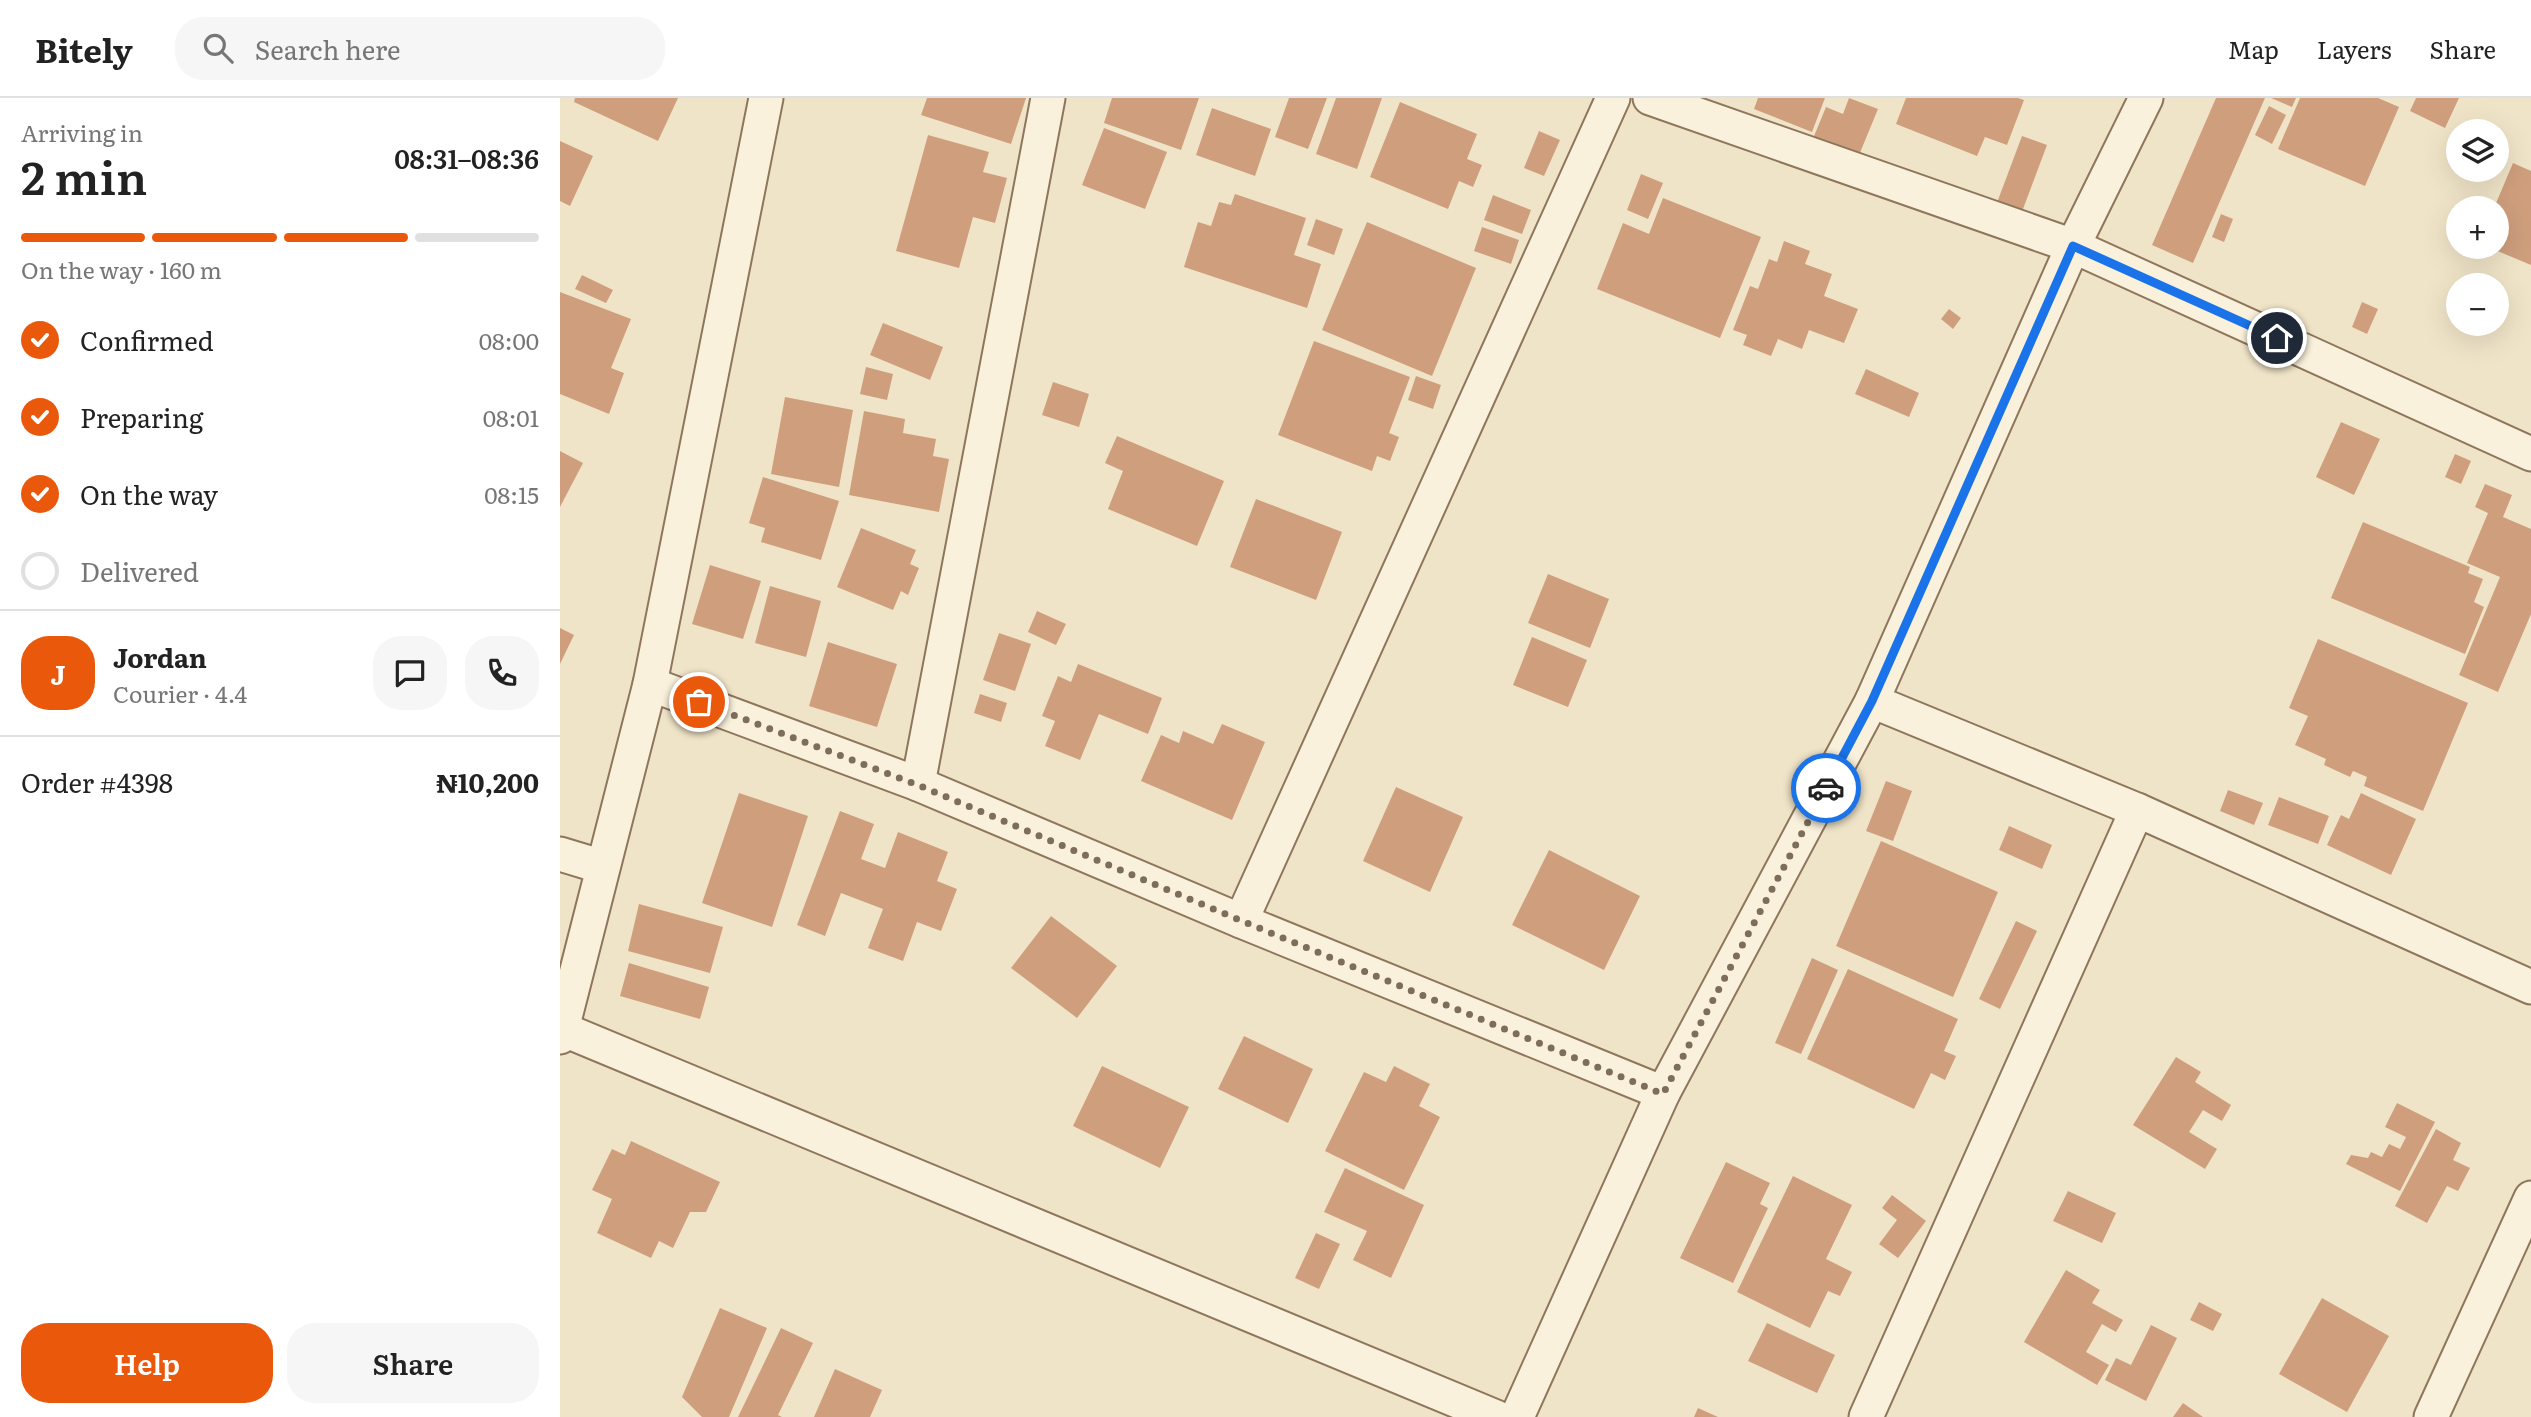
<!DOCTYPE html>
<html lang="en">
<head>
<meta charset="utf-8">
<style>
	body { margin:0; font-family:Literata,serif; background:#f6f6f6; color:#222; height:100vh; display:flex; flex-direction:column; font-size:26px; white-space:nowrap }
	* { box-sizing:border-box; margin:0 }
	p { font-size:23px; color:#767676 }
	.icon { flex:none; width:38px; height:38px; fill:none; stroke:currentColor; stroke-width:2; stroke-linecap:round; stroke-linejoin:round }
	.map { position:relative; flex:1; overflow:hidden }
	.sheet { display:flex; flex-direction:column; background:#fff; width:560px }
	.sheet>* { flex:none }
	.tools { position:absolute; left:1886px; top:21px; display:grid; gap:14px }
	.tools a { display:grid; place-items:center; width:63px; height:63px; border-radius:50%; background:#fff; box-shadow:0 7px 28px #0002; font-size:35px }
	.pin { position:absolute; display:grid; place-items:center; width:60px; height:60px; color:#fff; margin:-30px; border:4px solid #fff; border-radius:50%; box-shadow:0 2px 7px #0007 }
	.courier { position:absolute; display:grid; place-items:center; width:70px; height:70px; margin:-35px; border:5px solid #1a73e8; border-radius:50%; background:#fff; color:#222; box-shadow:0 2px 9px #0007 }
	.headline em { font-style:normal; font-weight:600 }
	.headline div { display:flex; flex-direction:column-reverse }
	.headline { display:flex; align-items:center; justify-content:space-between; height:119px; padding:0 21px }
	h1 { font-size:46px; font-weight:600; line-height:52px }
	.bar { display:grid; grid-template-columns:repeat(4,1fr); gap:10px 7px; align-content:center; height:84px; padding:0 21px }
	.bar i { height:9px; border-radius:5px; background:#e0e0e0 }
	.bar .on { background:#ea580c }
	.bar p { grid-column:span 4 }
	.line { display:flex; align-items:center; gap:18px; padding:0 21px; border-top:2px solid #e0e0e0 }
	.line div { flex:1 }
	.round { display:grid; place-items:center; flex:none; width:74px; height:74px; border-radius:28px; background:#f6f6f6 }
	ol { padding:0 21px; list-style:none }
	li { display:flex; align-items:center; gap:21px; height:77px }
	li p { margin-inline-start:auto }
	li .icon { padding:7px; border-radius:50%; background:#ea580c; color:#fff; stroke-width:4 }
	li:last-child { color:#767676 }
	li i { width:38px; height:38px; border:4px solid #e0e0e0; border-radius:50% }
	.primary-button { display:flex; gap:14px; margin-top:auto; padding:14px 21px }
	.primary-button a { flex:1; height:80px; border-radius:28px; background:#ea580c; color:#fff; font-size:28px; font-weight:600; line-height:80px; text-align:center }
	.primary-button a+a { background:#f6f6f6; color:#222 }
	header { display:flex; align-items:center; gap:42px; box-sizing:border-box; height:98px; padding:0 35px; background:#fff; border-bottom:2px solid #e0e0e0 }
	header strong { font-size:33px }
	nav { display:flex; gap:38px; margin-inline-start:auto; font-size:24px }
	.search { width:490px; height:63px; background:#f6f6f6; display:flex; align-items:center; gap:18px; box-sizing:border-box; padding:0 24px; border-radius:28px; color:#767676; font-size:26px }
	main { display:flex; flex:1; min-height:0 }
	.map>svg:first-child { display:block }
	.building { fill:#cf9f7d }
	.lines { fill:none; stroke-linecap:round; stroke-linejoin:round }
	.minor-casing { stroke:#8d765c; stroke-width:37 }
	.minor { stroke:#faf1dc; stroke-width:33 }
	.done { stroke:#7c6e5b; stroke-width:7; stroke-dasharray:0 12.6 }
	.route { stroke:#1a73e8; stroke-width:9 }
</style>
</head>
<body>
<header>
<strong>Bitely</strong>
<div class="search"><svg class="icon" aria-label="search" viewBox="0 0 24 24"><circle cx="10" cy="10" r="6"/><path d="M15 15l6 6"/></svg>Search here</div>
<nav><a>Map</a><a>Layers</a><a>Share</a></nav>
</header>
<main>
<section class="sheet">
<div class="headline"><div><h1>2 min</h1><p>Arriving in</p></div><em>08:31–08:36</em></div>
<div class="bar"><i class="on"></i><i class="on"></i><i class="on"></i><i></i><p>On the way · 160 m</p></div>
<ol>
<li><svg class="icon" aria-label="check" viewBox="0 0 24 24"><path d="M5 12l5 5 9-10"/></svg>Confirmed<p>08:00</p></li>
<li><svg class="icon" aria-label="check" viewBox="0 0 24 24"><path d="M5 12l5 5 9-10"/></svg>Preparing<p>08:01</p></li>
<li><svg class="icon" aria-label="check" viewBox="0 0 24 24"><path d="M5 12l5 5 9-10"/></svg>On the way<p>08:15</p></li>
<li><i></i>Delivered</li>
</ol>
<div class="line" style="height:126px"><b class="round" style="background:#ea580c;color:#fff">J</b><div><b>Jordan</b><p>Courier · 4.4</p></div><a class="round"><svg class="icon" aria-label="chat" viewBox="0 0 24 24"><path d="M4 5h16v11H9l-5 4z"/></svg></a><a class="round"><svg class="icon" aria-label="phone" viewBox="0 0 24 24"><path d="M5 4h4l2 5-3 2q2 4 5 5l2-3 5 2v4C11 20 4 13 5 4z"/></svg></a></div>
<div class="line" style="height:91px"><div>Order #4398</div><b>₦10,200</b></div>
<div class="primary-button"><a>Help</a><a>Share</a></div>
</section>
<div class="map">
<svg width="1971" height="1319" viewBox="0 0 1971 1319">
	<rect width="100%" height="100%" fill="#f0e4c8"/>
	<g class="building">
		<polygon points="15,0 118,0 98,43 14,4"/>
		<polygon points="367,0 466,0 451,46 361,17"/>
		<polygon points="552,0 639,0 621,52 544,25"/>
		<polygon points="729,0 767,0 748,51 715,39"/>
		<polygon points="776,0 822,0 797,71 756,56"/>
		<polygon points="1198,0 1265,0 1252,34 1194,11"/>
		<polygon points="1289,0 1318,11 1297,62 1252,43 1266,9 1283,16"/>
		<polygon points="1346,0 1458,0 1464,2 1447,47 1425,39 1417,58 1336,26"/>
		<polygon points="1656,0 1705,0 1633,165 1592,147"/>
		<polygon points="1711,0 1736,0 1732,9"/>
		<polygon points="1740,0 1818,0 1839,9 1805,88 1718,51"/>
		<polygon points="1856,0 1899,0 1885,30 1850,13"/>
		<polygon points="840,4 917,36 907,61 922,67 913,89 899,83 888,111 810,79"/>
		<polygon points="1709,8 1726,17 1712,46 1695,37"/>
		<polygon points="652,10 711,31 695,78 636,57"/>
		<polygon points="544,30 607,54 585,111 522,87"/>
		<polygon points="979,33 1000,42 984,78 964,70"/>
		<polygon points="368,37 429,54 423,74 447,80 435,125 413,119 399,170 336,153"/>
		<polygon points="1462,38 1487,47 1460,119 1435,110"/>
		<polygon points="0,43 33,58 10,108 0,103"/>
		<polygon points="1953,65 1971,73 1971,167 1928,149 1937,149 1937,110 1934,110"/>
		<polygon points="1081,76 1103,85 1088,121 1067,112"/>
		<polygon points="675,96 746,120 734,157 761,166 747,210 624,169 638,124 651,128 659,104 671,107"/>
		<polygon points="933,97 971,112 962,136 924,122"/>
		<polygon points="1103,100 1201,139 1160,240 1037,191 1063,125 1089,136"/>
		<polygon points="1661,116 1673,121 1664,144 1652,139"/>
		<polygon points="756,121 783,131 774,157 747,147"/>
		<polygon points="807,124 916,170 872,278 762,232"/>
		<polygon points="922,129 959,142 951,166 914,153"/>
		<polygon points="1224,143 1250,153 1245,166 1272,176 1264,198 1298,211 1284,245 1249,232 1242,251 1218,241 1211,258 1183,247 1187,237 1173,232 1190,188 1198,191 1209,161 1217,164"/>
		<polygon points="22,177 53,192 46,205 15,191"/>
		<polygon points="0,194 71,221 51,270 64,275 49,316 0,296"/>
		<polygon points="1802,204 1818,211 1807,236 1792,229"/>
		<polygon points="1389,211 1401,220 1393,231 1381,221"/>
		<polygon points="323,225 383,249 370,282 310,257"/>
		<polygon points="754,243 850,279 829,335 839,339 830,363 817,358 812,373 718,337"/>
		<polygon points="306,269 333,276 327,302 300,296"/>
		<polygon points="1306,271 1359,295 1349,319 1295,296"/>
		<polygon points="856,278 881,287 873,311 848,302"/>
		<polygon points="493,284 529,296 519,329 482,317"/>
		<polygon points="225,299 293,312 279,389 211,376"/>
		<polygon points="304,313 345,321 343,335 376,341 373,358 389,361 379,414 289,397"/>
		<polygon points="1781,324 1820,341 1794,397 1756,379"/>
		<polygon points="557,338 664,383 637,448 548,411 563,373 545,365"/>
		<polygon points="0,353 23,365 0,409"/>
		<polygon points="1895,356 1911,363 1901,386 1885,379"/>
		<polygon points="203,379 279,403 261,462 201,444 205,430 189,425"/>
		<polygon points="1925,386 1952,397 1943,419 1971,431 1971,516 1938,594 1899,577 1940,479 1907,465 1928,415 1915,409"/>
		<polygon points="696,401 782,434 756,502 670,469"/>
		<polygon points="1803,424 1910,469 1908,475 1923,481 1914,504 1924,509 1905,556 1771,500"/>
		<polygon points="301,430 356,452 350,466 359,470 348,497 341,493 333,512 277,489"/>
		<polygon points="150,467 201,483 183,541 132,526"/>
		<polygon points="988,476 1049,501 1030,550 968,525"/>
		<polygon points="210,488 261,503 246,559 195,545"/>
		<polygon points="477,513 506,526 496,547 468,534"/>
		<polygon points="0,530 14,537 0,566"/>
		<polygon points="439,535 471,546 455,593 423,582"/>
		<polygon points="972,539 1027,562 1008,609 953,587"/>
		<polygon points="1758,541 1908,605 1863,713 1804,688 1807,679 1793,673 1790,679 1764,667 1766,661 1735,647 1748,618 1729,610"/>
		<polygon points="268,544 337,566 317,629 249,608"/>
		<polygon points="518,566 602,600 588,636 539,616 520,662 485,648 495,623 482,618 498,578 511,584"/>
		<polygon points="420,596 447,605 441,624 414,615"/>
		<polygon points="662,626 705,644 672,722 581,683 601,637 619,645 623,633 653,646"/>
		<polygon points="1326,683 1352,693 1333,743 1306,733"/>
		<polygon points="836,689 903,719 870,794 803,763"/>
		<polygon points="1668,692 1703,705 1694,727 1660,713"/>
		<polygon points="179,695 248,718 212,829 142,805"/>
		<polygon points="1801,695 1856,721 1831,777 1767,747 1781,717 1789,721"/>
		<polygon points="1719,699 1769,718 1758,746 1708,727"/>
		<polygon points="280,713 314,726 301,761 325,770 338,734 388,754 377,783 397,791 381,833 357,824 343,863 308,850 323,811 281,795 265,838 237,827"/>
		<polygon points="1449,728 1492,747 1482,771 1439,752"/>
		<polygon points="1321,743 1438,794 1393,899 1276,848"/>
		<polygon points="989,752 1080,798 1044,872 952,827"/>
		<polygon points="79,806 163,829 150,875 68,853"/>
		<polygon points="491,818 557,868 517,920 451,870"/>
		<polygon points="1456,823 1477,833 1440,911 1419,901"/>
		<polygon points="1252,860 1278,872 1241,956 1215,945"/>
		<polygon points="69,865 149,889 140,921 60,898"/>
		<polygon points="1288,871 1398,921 1384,953 1396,958 1385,982 1371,975 1354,1011 1247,961"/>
		<polygon points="684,938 753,971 728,1025 658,991"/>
		<polygon points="1616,959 1641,974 1635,984 1671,1007 1662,1023 1643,1012 1629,1034 1657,1051 1645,1071 1573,1027"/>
		<polygon points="542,968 629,1009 600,1070 513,1028"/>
		<polygon points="834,968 870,986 859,1008 880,1019 844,1092 765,1053 804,974 826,984"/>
		<polygon points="1837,1005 1875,1024 1840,1093 1786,1066 1791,1057 1808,1060 1811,1054 1822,1059 1829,1046 1840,1051 1846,1039 1825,1029"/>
		<polygon points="1876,1031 1901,1045 1893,1062 1910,1070 1898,1093 1887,1088 1867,1125 1835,1108"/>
		<polygon points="71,1043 160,1084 146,1114 130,1114 113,1150 99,1143 91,1160 37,1135 52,1101 32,1092 52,1051 65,1057"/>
		<polygon points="1166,1064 1210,1085 1200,1106 1208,1110 1173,1185 1120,1160"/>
		<polygon points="785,1070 864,1107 831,1180 793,1162 807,1133 764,1114"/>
		<polygon points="1233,1078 1292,1107 1266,1161 1292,1174 1280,1198 1268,1193 1250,1230 1177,1194"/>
		<polygon points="1508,1093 1556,1115 1542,1145 1493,1123"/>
		<polygon points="1332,1097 1366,1123 1338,1160 1319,1146 1337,1122 1322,1110"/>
		<polygon points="756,1135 780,1146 759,1191 735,1180"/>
		<polygon points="1506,1172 1540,1192 1532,1205 1563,1222 1556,1234 1542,1226 1526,1254 1549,1267 1537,1287 1464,1244"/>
		<polygon points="1762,1200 1829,1238 1787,1314 1719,1276"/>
		<polygon points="1639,1204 1662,1216 1653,1233 1630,1222"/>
		<polygon points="160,1210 207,1230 169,1319 142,1319 122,1299"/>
		<polygon points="1207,1225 1275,1257 1257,1295 1188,1263"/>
		<polygon points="1591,1227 1617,1240 1586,1303 1545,1282 1556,1260 1571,1267"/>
		<polygon points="221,1230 253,1245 218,1317 222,1319 178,1319"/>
		<polygon points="275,1271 322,1292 310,1319 254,1319"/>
		<polygon points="1623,1305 1643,1319 1613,1319"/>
		<polygon points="1138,1310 1158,1319 1134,1319"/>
	</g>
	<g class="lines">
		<defs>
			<g id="minor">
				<polyline points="1090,0 1513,148 1971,356"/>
				<polyline points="90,586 358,686 681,823 1103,995"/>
				<polyline points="1312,603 1577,712 1971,889"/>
				<polyline points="358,686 488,0"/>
				<polyline points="0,756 43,769"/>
				<polyline points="681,823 1053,0"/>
				<polyline points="2,931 936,1319"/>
				<polyline points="0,939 90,586 206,0"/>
				<polyline points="957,1319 1103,995 1312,603 1513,148 1586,0"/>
				<polyline points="1306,1319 1577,712"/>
				<polyline points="1871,1319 1971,1100"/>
			</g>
		</defs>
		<use href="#minor" class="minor-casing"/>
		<use href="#minor" class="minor"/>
	</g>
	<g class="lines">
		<polyline class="done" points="139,604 358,687 706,833 1103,996 1266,690"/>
		<polyline class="route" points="1266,690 1312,603 1513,148 1717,240"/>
	</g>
</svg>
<div class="tools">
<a><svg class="icon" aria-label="layers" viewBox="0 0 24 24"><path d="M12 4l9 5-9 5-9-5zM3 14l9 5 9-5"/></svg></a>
<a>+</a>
<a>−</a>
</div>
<div class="pin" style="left:139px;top:604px;background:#ea580c"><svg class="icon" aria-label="bag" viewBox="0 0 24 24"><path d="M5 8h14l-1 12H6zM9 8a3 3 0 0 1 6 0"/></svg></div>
<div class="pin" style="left:1717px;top:240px;background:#1f2937"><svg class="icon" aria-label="home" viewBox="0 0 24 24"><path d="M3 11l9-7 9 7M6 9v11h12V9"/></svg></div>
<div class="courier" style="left:1266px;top:690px"><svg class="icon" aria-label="car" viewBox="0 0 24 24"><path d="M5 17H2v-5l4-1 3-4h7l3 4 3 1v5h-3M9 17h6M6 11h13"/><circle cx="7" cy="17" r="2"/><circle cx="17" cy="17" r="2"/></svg></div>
</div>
</main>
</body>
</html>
